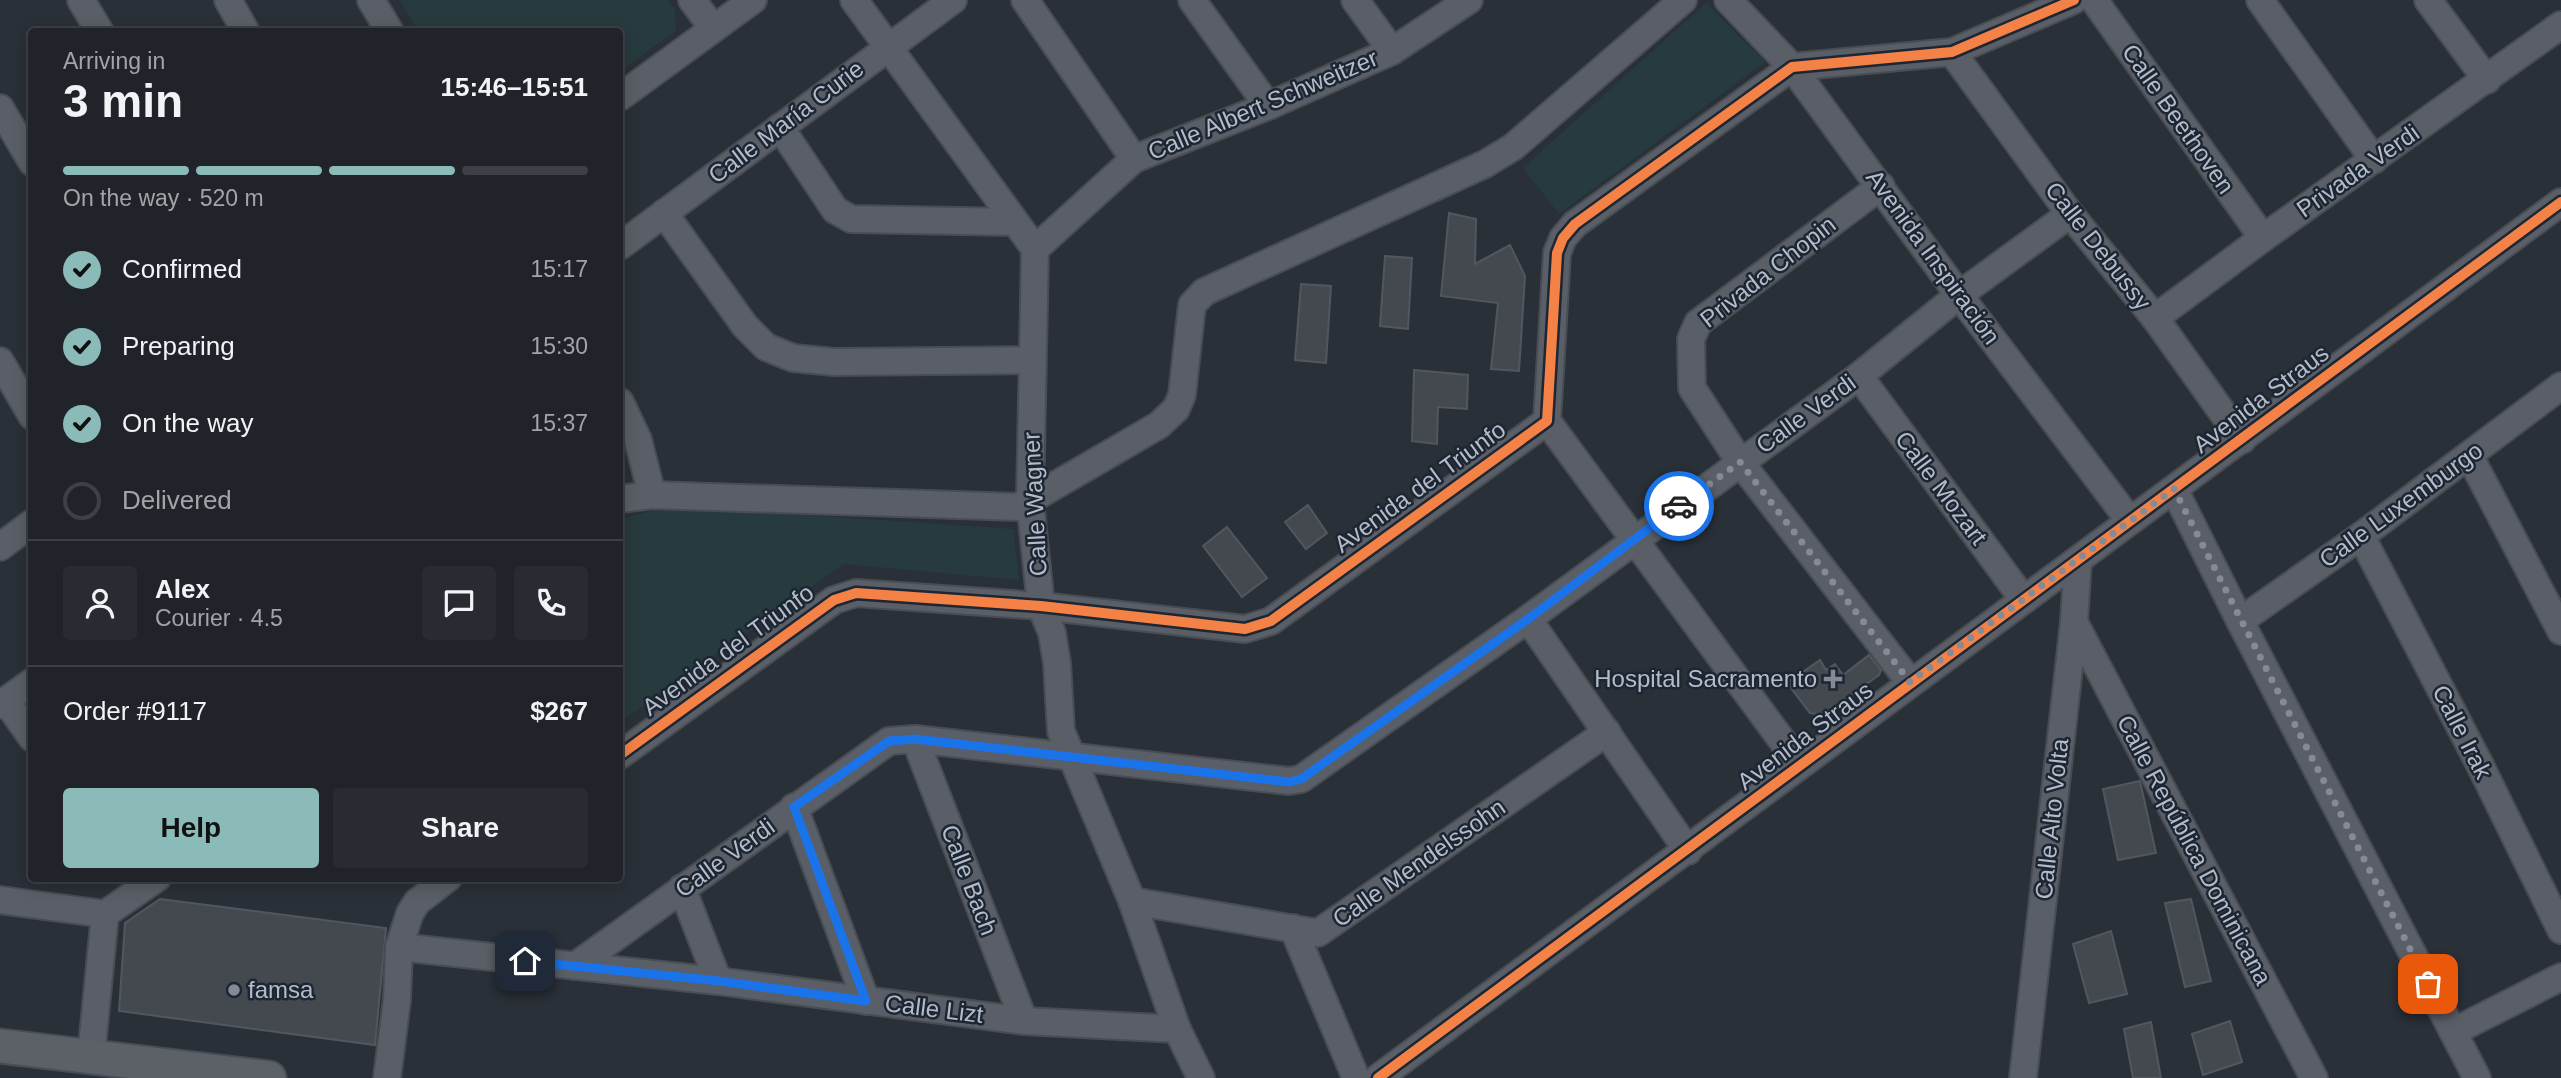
<!DOCTYPE html>
<html lang="en">
<head>
<meta charset="utf-8">
<style>
	body { margin:0; font-family:Helvetica,sans-serif; background:#282c32; color:#f1f3f6; height:100vh; display:flex; flex-direction:column; font-size:26px; white-space:nowrap }
	* { box-sizing:border-box; margin:0 }
	p { font-size:23px; color:#a2a4a8 }
	.icon { flex:none; width:38px; height:38px; fill:none; stroke:currentColor; stroke-width:2; stroke-linecap:round; stroke-linejoin:round }
	.map { position:relative; flex:1; overflow:hidden }
	.drawer { position:absolute; left:28px; top:28px; width:595px; height:854px; display:flex; flex-direction:column; background:#20242a; border-radius:7px; box-shadow:0 4px 18px #0003,0 0 0 2px #3d4147 }
	.drawer>* { flex:none }
	.pin { position:absolute; display:grid; place-items:center; width:60px; height:60px; color:#fff; margin:-30px; border-radius:14px; box-shadow:0 4px 10px #0006 }
	.courier { position:absolute; display:grid; place-items:center; width:70px; height:70px; margin:-35px; border:5px solid #1a73e8; border-radius:50%; background:#fff; color:#222; box-shadow:0 2px 9px #0007 }
	.headline em { font-style:normal; font-weight:700 }
	.headline div { display:flex; flex-direction:column-reverse }
	.headline { display:flex; align-items:center; justify-content:space-between; height:119px; padding:0 35px }
	h1 { font-size:46px; font-weight:700; line-height:52px }
	.bar { display:grid; grid-template-columns:repeat(4,1fr); gap:10px 7px; align-content:center; height:84px; padding:0 35px }
	.bar i { height:9px; border-radius:5px; background:#3d4147 }
	.bar .selected { background:#8bbbb9 }
	.bar p { grid-column:span 4 }
	.line { display:flex; align-items:center; gap:18px; padding:0 35px; border-top:2px solid #3d4147 }
	.line div { flex:1 }
	.round { display:grid; place-items:center; flex:none; width:74px; height:74px; border-radius:7px; background:#282c32 }
	ol { padding:0 35px; list-style:none }
	li { display:flex; align-items:center; gap:21px; height:77px }
	li p { margin-inline-start:auto }
	li .icon { padding:7px; border-radius:50%; background:#8bbbb9; color:#111; stroke-width:4 }
	li:last-child { color:#a2a4a8 }
	li i { width:38px; height:38px; border:4px solid #3d4147; border-radius:50% }
	.action { display:flex; gap:14px; margin-top:auto; padding:14px 35px }
	.action a { flex:1; height:80px; border-radius:7px; background:#8bbbb9; color:#111; font-size:28px; font-weight:700; line-height:80px; text-align:center }
	.action a+a { background:#282c32; color:#f1f3f6 }
	.map>svg:first-child { display:block }
	.green { fill:#273a3e }
	.building { fill:#444950; stroke:#52575f; stroke-width:2 }
	.lines { fill:none; stroke-linecap:round; stroke-linejoin:round }
	.minor-casing { stroke:#484c53; stroke-width:30 }
	.major-casing { stroke:#484c55; stroke-width:37 }
	.minor { stroke:#5a5e66; stroke-width:26 }
	.major { stroke:#5c6168; stroke-width:33 }
	.cycleway-casing { stroke:#1d2633; stroke-width:15 }
	.cycleway { stroke:#f48246; stroke-width:10 }
	.done { stroke:#848b96; stroke-width:7; stroke-dasharray:0 12.6 }
	.route { stroke:#1a73e8; stroke-width:9 }
	.poi-dot { fill:#848b96; stroke:#1d2633; stroke-width:2.5 }
	.labels { text-anchor:middle; stroke-width:5; stroke-linejoin:round; paint-order:stroke }
	.street-label { font-size:24px; fill:#b4bcc9; stroke:#1d2633 }
	.poi-label { font-size:24px; fill:#b4bcc9; stroke:#1d2633; text-anchor:end }
</style>
</head>
<body>
<div class="map">
<svg width="2561" height="1078" viewBox="0 0 2561 1078">
	<rect width="100%" height="100%" fill="#2a3038"/>
	<g class="green">
		<polygon points="400,0 668,0 675,10 676,31 620,71 620,32 418,31"/>
		<polygon points="1706,3 1765,62 1559,214 1523,168"/>
		<polygon points="671,506 1013,529 1019,580 844,564 620,722 620,519"/>
	</g>
	<g class="building">
		<polygon points="1449,213 1476,219 1475,264 1510,245 1525,276 1519,371 1491,369 1498,303 1441,296"/>
		<polygon points="1385,256 1412,258 1408,329 1380,326"/>
		<polygon points="1301,284 1331,286 1326,363 1295,360"/>
		<polygon points="1414,370 1468,375 1467,409 1438,407 1437,444 1412,441"/>
		<polygon points="1308,505 1327,533 1306,549 1285,522"/>
		<polygon points="1227,527 1267,578 1242,597 1203,546"/>
		<polygon points="1869,655 1881,670 1879,675 1823,715 1810,713 1787,683 1820,660 1826,670 1835,664 1843,675"/>
		<polygon points="2140,781 2156,853 2118,860 2103,789"/>
		<polygon points="160,899 386,928 375,1045 119,1011 125,923"/>
		<polygon points="2191,899 2211,981 2185,987 2165,903"/>
		<polygon points="2111,931 2127,994 2089,1003 2073,944"/>
		<polygon points="2230,1021 2242,1062 2203,1075 2192,1034"/>
		<polygon points="2151,1022 2161,1078 2133,1078 2124,1029"/>
	</g>
	<g class="lines">
		<defs>
			<g id="minor">
				<polyline points="81,0 100,32"/>
				<polyline points="228,0 246,32"/>
				<polyline points="371,0 390,32"/>
				<polyline points="692,0 713,28"/>
				<polyline points="854,0 1035,249 1030,501 1041,606 1052,633 1057,663 1061,731 1132,901 1177,1029 1201,1078"/>
				<polyline points="1025,0 1134,159"/>
				<polyline points="1192,0 1268,106"/>
				<polyline points="1355,0 1392,51"/>
				<polyline points="1728,0 1792,67 1959,295 2130,521"/>
				<polyline points="2094,0 2263,238"/>
				<polyline points="2260,0 2374,160"/>
				<polyline points="2428,0 2487,80"/>
				<polyline points="1952,52 2070,214 2155,318 2242,440"/>
				<polyline points="620,97 753,0"/>
				<polyline points="0,108 32,162"/>
				<polyline points="780,127 835,210 851,219 1015,222"/>
				<polyline points="1881,186 1698,323 1691,339 1692,388 1740,462 1910,682"/>
				<polyline points="664,213 745,326 766,347 793,358 834,362 1031,360"/>
				<polyline points="620,246 953,0"/>
				<polyline points="1035,249 1134,159 1268,106 1392,51 1469,0"/>
				<polyline points="2155,318 2263,238 2561,25"/>
				<polyline points="0,361 32,416"/>
				<polyline points="1859,376 2024,600"/>
				<polyline points="620,402 638,440 652,495"/>
				<polyline points="1547,421 1800,765"/>
				<polyline points="2469,455 2561,631"/>
				<polyline points="2174,489 2240,621 2477,1078"/>
				<polyline points="620,499 652,495 1018,507 1159,425 1176,409 1182,395 1192,305 1204,292 1485,164 1513,147 1683,0"/>
				<polyline points="2361,536 2481,767 2561,930"/>
				<polyline points="0,547 32,523"/>
				<polyline points="1528,619 1688,851"/>
				<polyline points="2240,621 2361,536 2561,386"/>
				<polyline points="2074,622 2314,1078"/>
				<polyline points="6,701 32,738"/>
				<polyline points="0,705 32,682"/>
				<polyline points="915,739 1024,1021"/>
				<polyline points="620,755 834,600 856,593 1041,606 1245,629 1271,621 1547,421 1557,253 1563,238 1575,224 1792,67 1952,52 2074,0"/>
				<polyline points="794,807 866,1001"/>
				<polyline points="682,888 718,981"/>
				<polyline points="0,900 105,914"/>
				<polyline points="1132,901 1318,933 1607,732"/>
				<polyline points="105,914 157,878"/>
				<polyline points="1293,928 1356,1078"/>
				<polyline points="399,947 718,981 1024,1021 1177,1029"/>
				<polyline points="575,966 889,741 915,739 1289,781 1301,779 1528,619 1859,376 1959,295 2070,214"/>
				<polyline points="2453,1032 2561,977"/>
				<polyline points="91,1057 105,914"/>
				<polyline points="387,1078 397,1000 399,947 410,913 417,902 448,878"/>
				<polyline points="1378,1078 2561,202"/>
				<polyline points="2023,1078 2074,622 2078,560"/>
			</g>
			<polyline id="major" points="0,1046 269,1078"/>
		</defs>
		<use href="#minor" class="minor-casing"/>
		<use href="#major" class="major-casing"/>
		<use href="#minor" class="minor"/>
		<use href="#major" class="major"/>
		<defs>
			<g id="cycleway">
				<polyline points="620,755 834,600 856,593 1041,606 1245,629 1271,621 1547,421 1557,253 1563,238 1575,224 1792,67 1952,52 2074,0"/>
				<polyline points="1378,1078 2561,202"/>
			</g>
		</defs>
		<use href="#cycleway" class="cycleway-casing"/>
		<use href="#cycleway" class="cycleway"/>
	</g>
	<g class="lines">
		<polyline class="done" points="1679,506 1740,462 1910,682 2174,489 2428,984"/>
		<polyline class="route" points="525,961 719,981 866,1001 794,807 889,741 915,739 1289,782 1301,779 1528,619 1679,506"/>
	</g>
	<g class="poi-dot">
		<path d="M1829.5 668.5h7v7h7v7h-7v7h-7v-7h-7v-7h7z"/>
		<circle cx="234" cy="990" r="7"/>
	</g>
	<g class="labels">
		<g class="street-label">
			<text transform="translate(1263 105) rotate(-23)" y="8">Calle Albert Schweitzer</text>
			<text transform="translate(2178 119) rotate(55)" y="8">Calle Beethoven</text>
			<text transform="translate(786 122) rotate(-37)" y="8">Calle María Curie</text>
			<text transform="translate(2358 171) rotate(-35)" y="8">Privada Verdi</text>
			<text transform="translate(2098 246) rotate(52)" y="8">Calle Debussy</text>
			<text transform="translate(1933 257) rotate(54)" y="8">Avenida Inspiración</text>
			<text transform="translate(1768 272) rotate(-38)" y="8">Privada Chopin</text>
			<text transform="translate(2261 399) rotate(-37)" y="8">Avenida Straus</text>
			<text transform="translate(1806 414) rotate(-36)" y="8">Calle Verdi</text>
			<text transform="translate(1420 487) rotate(-36)" y="8">Avenida del Triunfo</text>
			<text transform="translate(1941 488) rotate(53)" y="8">Calle Mozart</text>
			<text transform="translate(1035 504) rotate(-93)" y="8">Calle Wagner</text>
			<text transform="translate(2401 505) rotate(-36)" y="8">Calle Luxemburgo</text>
			<text transform="translate(728 650) rotate(-36)" y="8">Avenida del Triunfo</text>
			<text transform="translate(2462 732) rotate(63)" y="8">Calle Irak</text>
			<text transform="translate(1805 736) rotate(-37)" y="8">Avenida Straus</text>
			<text transform="translate(2052 819) rotate(-84)" y="8">Calle Alto Volta</text>
			<text transform="translate(2194 850) rotate(62)" y="8">Calle República Dominicana</text>
			<text transform="translate(725 858) rotate(-36)" y="8">Calle Verdi</text>
			<text transform="translate(1419 863) rotate(-35)" y="8">Calle Mendelssohn</text>
			<text transform="translate(969 880) rotate(69)" y="8">Calle Bach</text>
			<text transform="translate(934 1009) rotate(7)" y="8">Calle Lizt</text>
		</g>
		<g class="poi-label">
			<text x="1817" y="687">Hospital Sacramento</text>
			<text x="248" y="998" text-anchor="start">famsa</text>
		</g>
	</g>
</svg>
<div class="pin" style="left:2428px;top:984px;background:#ea580c"><svg class="icon" aria-label="bag" viewBox="0 0 24 24"><path d="M5 8h14l-1 12H6zM9 8a3 3 0 0 1 6 0"/></svg></div>
<div class="pin" style="left:525px;top:961px;background:#1f2937"><svg class="icon" aria-label="home" viewBox="0 0 24 24"><path d="M3 11l9-7 9 7M6 9v11h12V9"/></svg></div>
<div class="courier" style="left:1679px;top:506px"><svg class="icon" aria-label="car" viewBox="0 0 24 24"><path d="M5 17H2v-5l4-1 3-4h7l3 4 3 1v5h-3M9 17h6M6 11h13"/><circle cx="7" cy="17" r="2"/><circle cx="17" cy="17" r="2"/></svg></div>
<section class="drawer">
<div class="headline"><div><h1>3 min</h1><p>Arriving in</p></div><em>15:46–15:51</em></div>
<div class="bar"><i class="selected"></i><i class="selected"></i><i class="selected"></i><i></i><p>On the way · 520 m</p></div>
<ol>
<li><svg class="icon" aria-label="check" viewBox="0 0 24 24"><path d="M5 12l5 5 9-10"/></svg>Confirmed<p>15:17</p></li>
<li><svg class="icon" aria-label="check" viewBox="0 0 24 24"><path d="M5 12l5 5 9-10"/></svg>Preparing<p>15:30</p></li>
<li><svg class="icon" aria-label="check" viewBox="0 0 24 24"><path d="M5 12l5 5 9-10"/></svg>On the way<p>15:37</p></li>
<li><i></i>Delivered</li>
</ol>
<div class="line" style="height:126px"><a class="round"><svg class="icon" aria-label="person" viewBox="0 0 24 24"><circle cx="12" cy="8" r="4"/><path d="M4 21q1-7 8-7t8 7"/></svg></a><div><b>Alex</b><p>Courier · 4.5</p></div><a class="round"><svg class="icon" aria-label="chat" viewBox="0 0 24 24"><path d="M4 5h16v11H9l-5 4z"/></svg></a><a class="round"><svg class="icon" aria-label="phone" viewBox="0 0 24 24"><path d="M5 4h4l2 5-3 2q2 4 5 5l2-3 5 2v4C11 20 4 13 5 4z"/></svg></a></div>
<div class="line" style="height:91px"><div>Order #9117</div><b>$267</b></div>
<div class="action"><a>Help</a><a>Share</a></div>
</section>
</div>
</body>
</html>
